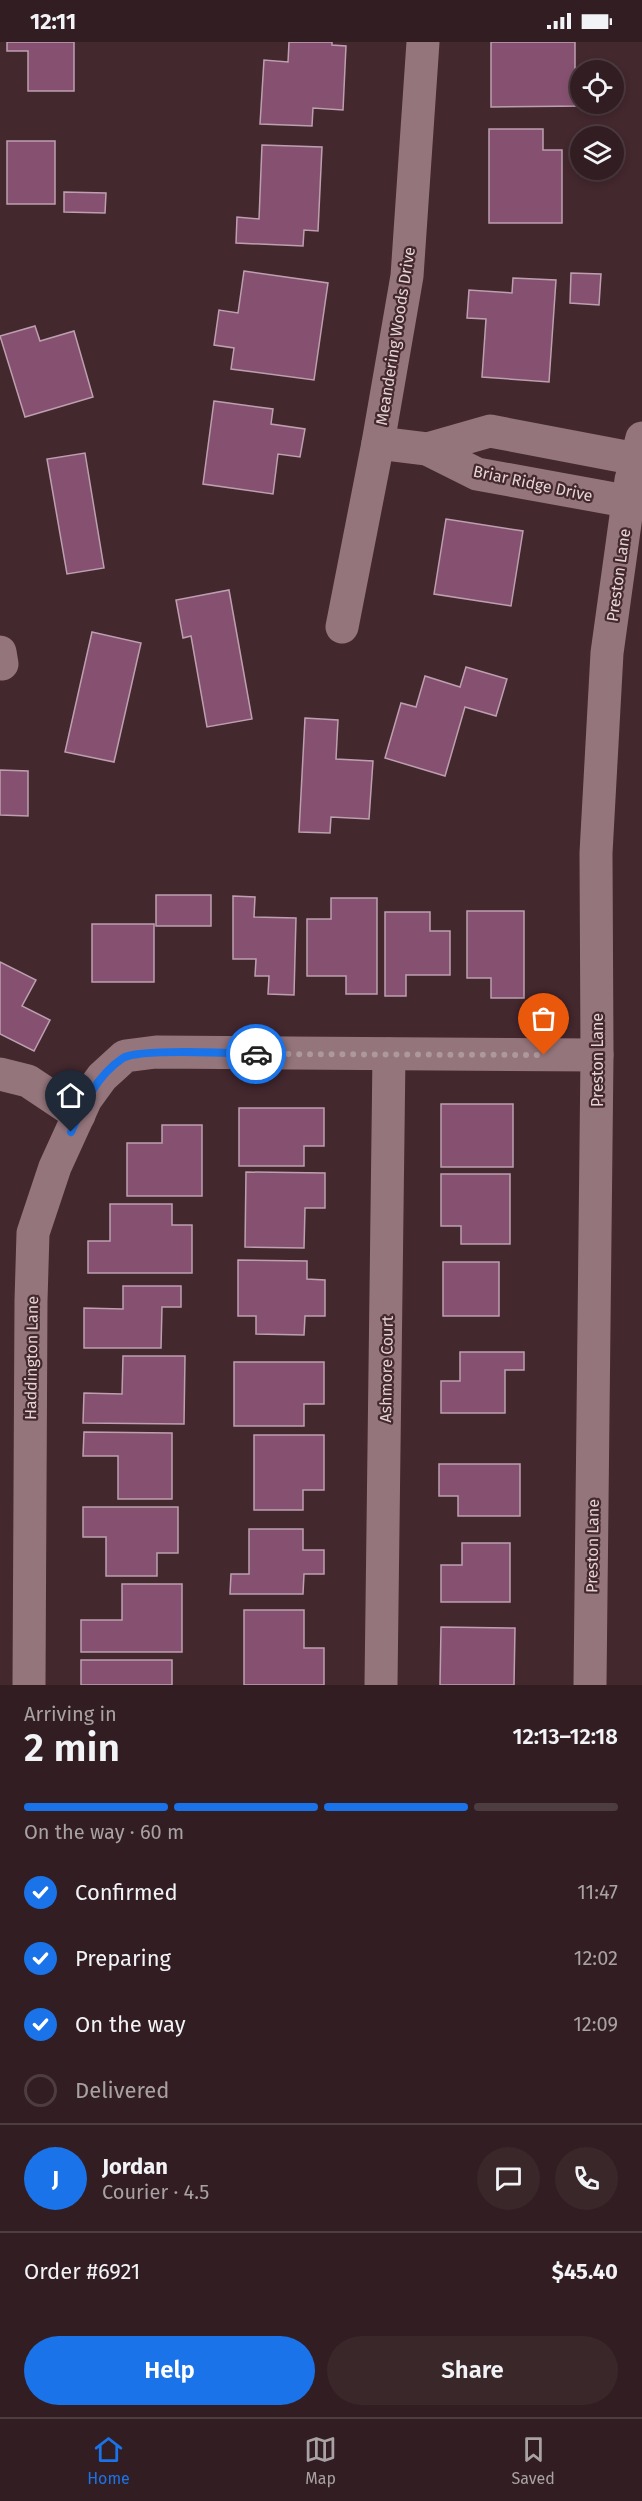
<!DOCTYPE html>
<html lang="en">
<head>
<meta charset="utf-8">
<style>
	body { margin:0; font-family:"Fira Sans",sans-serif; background:#3a272a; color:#f1f3f6; height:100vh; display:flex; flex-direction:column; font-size:22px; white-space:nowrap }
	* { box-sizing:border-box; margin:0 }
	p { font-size:20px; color:#a8a2a5 }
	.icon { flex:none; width:33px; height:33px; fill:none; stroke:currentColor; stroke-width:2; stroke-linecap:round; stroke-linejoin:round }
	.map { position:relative; height:1643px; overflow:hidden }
	.sheet { display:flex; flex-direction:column; background:#321e22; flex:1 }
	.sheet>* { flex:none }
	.fabs { position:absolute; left:570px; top:18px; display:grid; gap:12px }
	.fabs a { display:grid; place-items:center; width:54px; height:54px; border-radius:50%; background:#321e22; box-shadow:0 3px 9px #0003,0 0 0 2px #4d3c40; font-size:30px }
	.pin { position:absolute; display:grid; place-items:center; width:51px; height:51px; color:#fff; margin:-62px -26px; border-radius:50% 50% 50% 0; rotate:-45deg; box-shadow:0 0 6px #0007 }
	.pin .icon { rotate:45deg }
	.courier { position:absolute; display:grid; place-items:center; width:60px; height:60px; margin:-30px; border:4px solid #1a73e8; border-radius:50%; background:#fff; color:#222; box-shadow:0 2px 8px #0007 }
	.head em { font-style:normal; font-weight:600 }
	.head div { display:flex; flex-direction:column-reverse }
	.head { display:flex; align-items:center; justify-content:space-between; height:102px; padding:0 24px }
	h1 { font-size:39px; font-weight:600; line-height:45px }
	.bar { display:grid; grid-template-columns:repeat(4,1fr); gap:9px 6px; align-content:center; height:72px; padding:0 24px }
	.bar i { height:8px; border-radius:4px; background:#4d3c40 }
	.bar .selected { background:#1a73e8 }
	.bar p { grid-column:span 4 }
	.line { display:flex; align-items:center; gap:15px; padding:0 24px; border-top:2px solid #4d3c40 }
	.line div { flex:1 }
	.round { display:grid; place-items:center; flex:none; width:63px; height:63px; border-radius:32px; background:#3a272a }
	ol { padding:0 24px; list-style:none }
	li { display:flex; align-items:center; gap:18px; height:66px }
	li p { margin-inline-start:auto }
	li .icon { padding:6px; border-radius:50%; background:#1a73e8; color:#fff; stroke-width:4 }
	li:last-child { color:#a8a2a5 }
	li i { width:33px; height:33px; border:3px solid #4d3c40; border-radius:50% }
	.primary-button { display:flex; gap:12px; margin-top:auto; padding:12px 24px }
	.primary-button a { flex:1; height:69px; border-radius:36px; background:#1a73e8; color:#fff; font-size:24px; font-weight:600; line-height:69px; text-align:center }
	.primary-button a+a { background:#3a272a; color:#f1f3f6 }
	.status { display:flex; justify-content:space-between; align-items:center; height:42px; padding:0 30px; background:#321e22; direction:ltr }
	.status svg { height:16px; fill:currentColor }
	.menu { display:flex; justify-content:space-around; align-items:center; height:84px; border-top:2px solid #4d3c40; background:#321e22; font-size:16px; color:#a8a2a5 }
	.menu a { display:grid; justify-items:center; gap:3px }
	.menu .selected { color:#1a73e8 }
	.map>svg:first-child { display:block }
	.building { fill:#865170; stroke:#bd9faf; stroke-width:1.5 }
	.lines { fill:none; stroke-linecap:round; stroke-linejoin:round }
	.minor { stroke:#94757b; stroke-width:33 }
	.done { stroke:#ad989c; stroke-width:6; stroke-dasharray:0 10.8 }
	.route { stroke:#1a73e8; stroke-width:8 }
	.labels { text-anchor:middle; stroke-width:4.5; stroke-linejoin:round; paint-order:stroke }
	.street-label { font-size:16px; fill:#e6d4d7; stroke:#43282e }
</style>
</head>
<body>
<div class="status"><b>12:11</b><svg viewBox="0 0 49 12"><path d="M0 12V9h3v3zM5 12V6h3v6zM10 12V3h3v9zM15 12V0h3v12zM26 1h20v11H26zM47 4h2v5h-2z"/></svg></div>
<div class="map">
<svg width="642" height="1643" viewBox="0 0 642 1643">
	<rect width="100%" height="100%" fill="#43282e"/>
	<g class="building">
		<polygon points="7,0 74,0 74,49 28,49 28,9 7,9"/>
		<polygon points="289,0 332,0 332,3 346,4 343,68 313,66 312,84 260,82 264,18 288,20"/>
		<polygon points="491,0 575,0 575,26 584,26 584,28 580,28 580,62 584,62 584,64 491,65"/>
		<polygon points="489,87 543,87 543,108 562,108 562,181 489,181"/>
		<rect x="7" y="99" width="48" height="63"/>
		<polygon points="262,103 322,105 318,189 304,188 303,204 236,201 237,175 259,177"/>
		<polygon points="64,150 106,151 105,171 64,170"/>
		<polygon points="244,229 328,241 314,338 231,327 234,306 214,303 219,268 238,271"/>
		<polygon points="571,231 601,232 599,263 570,261"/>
		<polygon points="513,236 556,238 549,340 482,335 486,277 467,276 469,248 512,251"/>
		<polygon points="35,284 40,299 74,289 93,355 25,375 0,294"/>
		<polygon points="214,359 273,367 271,382 305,387 300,415 278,412 273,452 203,442"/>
		<polygon points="85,411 104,526 67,532 47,417"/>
		<polygon points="446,477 523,489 511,564 434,552"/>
		<polygon points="229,548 252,677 207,685 191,594 183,596 176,558"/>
		<polygon points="92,590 141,601 114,720 65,710"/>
		<polygon points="466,625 507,637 496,674 465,665 445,734 385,716 401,661 416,665 425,634 460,645"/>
		<polygon points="305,676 338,678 336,717 373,719 369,777 331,775 330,791 299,790"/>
		<polygon points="0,728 28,729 28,774 0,773"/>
		<rect x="156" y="853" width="55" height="31"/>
		<polygon points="233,854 255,855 254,875 296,876 294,953 268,952 269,934 255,934 256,917 233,917"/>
		<polygon points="331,856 377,856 377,952 346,952 346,934 307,934 307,877 331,877"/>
		<polygon points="467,869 524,869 524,956 491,956 491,936 467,936"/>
		<polygon points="385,870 430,870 430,889 450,889 450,933 406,933 406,954 385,954"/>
		<rect x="92" y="882" width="62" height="58"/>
		<polygon points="0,920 36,938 22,964 50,978 34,1009 0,992"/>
		<rect x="441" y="1062" width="72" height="63"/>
		<polygon points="239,1066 324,1066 324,1104 304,1104 304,1124 239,1124"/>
		<polygon points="162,1083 202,1083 202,1154 127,1154 127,1101 162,1101"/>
		<polygon points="246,1130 325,1131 325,1166 305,1166 304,1206 245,1205"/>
		<polygon points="441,1132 510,1132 510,1202 461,1202 461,1184 441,1184"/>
		<polygon points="110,1162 172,1162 172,1183 192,1183 192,1231 88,1231 88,1199 110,1199"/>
		<polygon points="238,1218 307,1219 307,1237 325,1238 325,1274 305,1274 304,1293 256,1292 256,1274 238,1274"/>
		<rect x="443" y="1220" width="56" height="54"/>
		<polygon points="123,1244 181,1244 181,1265 162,1265 161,1306 84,1306 84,1266 123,1267"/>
		<polygon points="460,1310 524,1310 524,1328 505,1328 505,1371 441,1371 441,1339 460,1339"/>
		<polygon points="123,1314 185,1314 184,1382 83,1381 84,1351 122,1352"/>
		<polygon points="234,1320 324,1320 324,1362 304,1362 304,1384 234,1384"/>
		<polygon points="84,1390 172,1391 172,1457 118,1457 118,1414 83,1414"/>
		<polygon points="254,1393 324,1393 324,1448 303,1448 303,1468 254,1468"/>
		<polygon points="439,1422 520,1422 520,1474 458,1474 458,1454 439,1454"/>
		<polygon points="83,1465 178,1465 178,1511 157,1511 157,1534 106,1534 106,1495 83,1495"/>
		<polygon points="249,1487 303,1487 303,1508 324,1508 324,1532 304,1532 303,1552 230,1552 231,1532 249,1532"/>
		<polygon points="462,1501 510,1501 510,1560 441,1560 441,1523 462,1523"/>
		<polygon points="122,1542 182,1542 182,1610 81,1610 81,1578 122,1578"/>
		<polygon points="244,1568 304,1568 304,1606 324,1606 324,1643 244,1643"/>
		<polygon points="441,1585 515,1586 514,1643 440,1643"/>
		<rect x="81" y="1618" width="91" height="25"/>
	</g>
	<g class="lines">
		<g class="minor">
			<polyline points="378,401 427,407 477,432 642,462"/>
			<polyline points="427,407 490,389 642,418"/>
			<polyline points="342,585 378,401 407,234 423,0"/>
			<polyline points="0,610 2,622"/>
			<polyline points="0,1032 28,1039 79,1073"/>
			<polyline points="29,1643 31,1259 33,1191 55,1125 86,1057 102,1035 125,1014 156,1010 597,1013"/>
			<polyline points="381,1643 389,1012"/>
			<polyline points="590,1643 597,1013 596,811 607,611 631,438 642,396"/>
		</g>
	</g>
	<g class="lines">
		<polyline class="done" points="256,1012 544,1013"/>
		<path class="route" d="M 71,1090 C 83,1063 97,1033 123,1016 C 139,1006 233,1011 256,1012"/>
	</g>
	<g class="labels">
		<g class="street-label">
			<text transform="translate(395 294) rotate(-81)" y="6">Meandering Woods Drive</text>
			<text transform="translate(533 441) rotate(12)" y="6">Briar Ridge Drive</text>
			<text transform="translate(618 533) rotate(-82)" y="6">Preston Lane</text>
			<text transform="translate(597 1018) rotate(-90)" y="6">Preston Lane</text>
			<text transform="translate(31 1316) rotate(-89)" y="6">Haddington Lane</text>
			<text transform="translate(386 1327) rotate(-89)" y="6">Ashmore Court</text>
			<text transform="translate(592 1504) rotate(-89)" y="6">Preston Lane</text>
		</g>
	</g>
</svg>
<div class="fabs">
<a><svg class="icon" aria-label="locate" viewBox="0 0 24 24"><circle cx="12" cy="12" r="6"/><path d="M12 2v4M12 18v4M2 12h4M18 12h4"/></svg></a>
<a><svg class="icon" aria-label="layers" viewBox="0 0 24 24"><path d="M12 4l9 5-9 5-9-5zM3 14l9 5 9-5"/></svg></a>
</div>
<div class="pin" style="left:544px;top:1013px;background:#ea580c"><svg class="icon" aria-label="bag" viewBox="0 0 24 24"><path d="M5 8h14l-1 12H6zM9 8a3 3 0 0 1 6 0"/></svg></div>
<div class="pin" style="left:71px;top:1090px;background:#1f2937"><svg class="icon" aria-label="home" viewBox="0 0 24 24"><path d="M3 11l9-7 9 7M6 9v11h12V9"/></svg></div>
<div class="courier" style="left:256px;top:1012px"><svg class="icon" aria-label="car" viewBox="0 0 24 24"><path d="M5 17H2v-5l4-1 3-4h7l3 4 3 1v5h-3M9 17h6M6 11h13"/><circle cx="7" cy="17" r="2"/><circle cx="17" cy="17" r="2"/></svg></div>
</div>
<section class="sheet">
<div class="head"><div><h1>2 min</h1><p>Arriving in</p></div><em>12:13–12:18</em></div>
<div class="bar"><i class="selected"></i><i class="selected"></i><i class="selected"></i><i></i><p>On the way · 60 m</p></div>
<ol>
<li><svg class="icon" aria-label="check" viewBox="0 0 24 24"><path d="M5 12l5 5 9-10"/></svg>Confirmed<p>11:47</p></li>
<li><svg class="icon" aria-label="check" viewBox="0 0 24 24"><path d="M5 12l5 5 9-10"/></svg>Preparing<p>12:02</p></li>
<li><svg class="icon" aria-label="check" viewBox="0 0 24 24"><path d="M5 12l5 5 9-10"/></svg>On the way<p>12:09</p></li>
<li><i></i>Delivered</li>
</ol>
<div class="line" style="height:108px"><b class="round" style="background:#1a73e8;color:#fff">J</b><div><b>Jordan</b><p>Courier · 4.5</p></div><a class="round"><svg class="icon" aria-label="chat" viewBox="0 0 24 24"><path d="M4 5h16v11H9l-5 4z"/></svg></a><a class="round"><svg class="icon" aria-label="phone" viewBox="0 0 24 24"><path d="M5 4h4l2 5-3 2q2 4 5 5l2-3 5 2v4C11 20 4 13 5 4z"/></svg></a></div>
<div class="line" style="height:78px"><div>Order #6921</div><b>$45.40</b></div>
<div class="primary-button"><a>Help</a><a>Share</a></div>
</section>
<nav class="menu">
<a class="selected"><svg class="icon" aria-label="home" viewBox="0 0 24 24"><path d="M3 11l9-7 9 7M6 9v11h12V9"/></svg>Home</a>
<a><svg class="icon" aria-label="map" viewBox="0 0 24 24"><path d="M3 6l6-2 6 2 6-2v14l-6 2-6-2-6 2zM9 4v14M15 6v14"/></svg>Map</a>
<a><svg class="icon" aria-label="saved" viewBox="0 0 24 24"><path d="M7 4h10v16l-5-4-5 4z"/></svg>Saved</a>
</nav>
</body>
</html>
